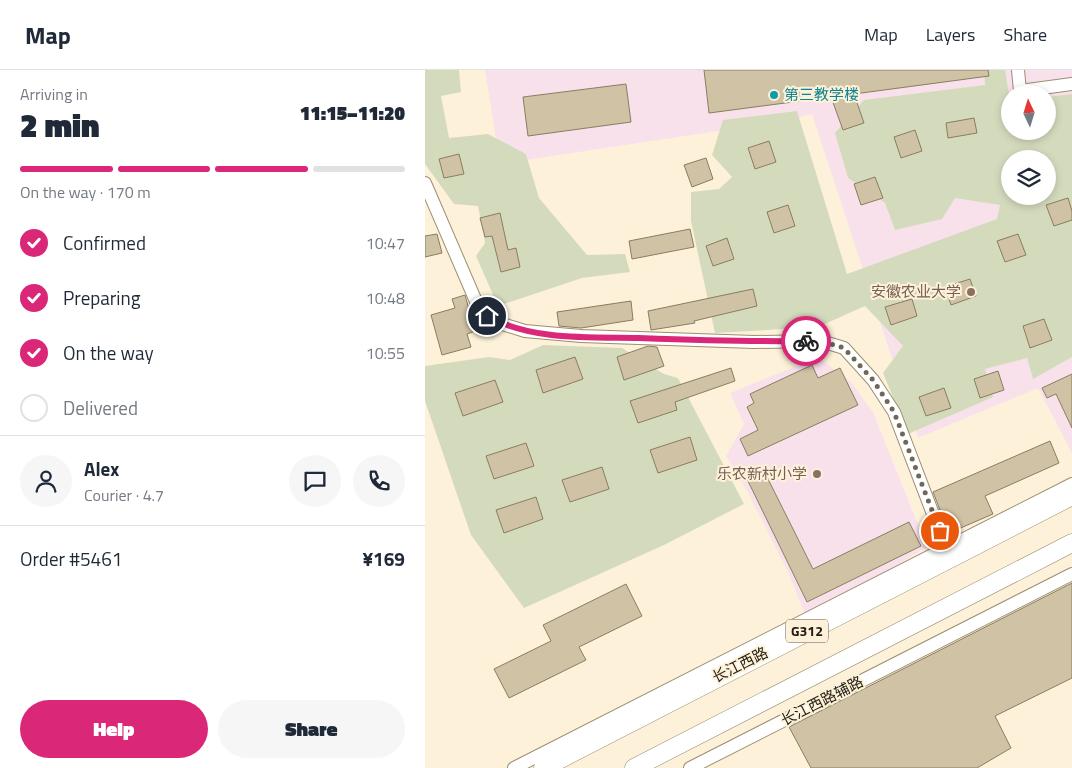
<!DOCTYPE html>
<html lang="en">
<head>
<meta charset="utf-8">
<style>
	body { margin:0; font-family:"Titillium Web","Noto Sans SC",sans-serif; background:#f6f6f7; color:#1f2937; height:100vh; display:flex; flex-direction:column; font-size:19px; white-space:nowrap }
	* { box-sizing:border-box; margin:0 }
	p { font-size:16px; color:#747a83 }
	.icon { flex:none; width:28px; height:28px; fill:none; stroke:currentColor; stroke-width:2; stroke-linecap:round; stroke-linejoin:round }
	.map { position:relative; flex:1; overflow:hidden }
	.panel { display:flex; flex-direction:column; background:#fff; width:425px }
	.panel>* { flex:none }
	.needle { width:32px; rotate:356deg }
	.fabs { position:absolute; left:576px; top:15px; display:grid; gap:10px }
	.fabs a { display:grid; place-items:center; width:55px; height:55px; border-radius:50%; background:#fff; box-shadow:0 2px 8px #0003; font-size:25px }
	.pin { position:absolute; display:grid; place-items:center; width:42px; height:42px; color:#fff; margin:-21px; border:2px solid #fff; border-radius:50%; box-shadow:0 1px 5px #0007 }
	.courier { position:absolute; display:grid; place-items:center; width:50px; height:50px; margin:-25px; border:4px solid #db2777; border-radius:50%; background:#fff; color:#222; box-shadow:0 1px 6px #0007 }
	.head em { font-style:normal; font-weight:800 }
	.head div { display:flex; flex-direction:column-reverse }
	.head { display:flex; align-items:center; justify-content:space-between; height:85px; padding:0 20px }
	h1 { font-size:32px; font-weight:800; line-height:38px }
	.bar { display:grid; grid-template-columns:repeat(4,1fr); gap:8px 5px; align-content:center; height:60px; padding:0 20px }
	.bar i { height:6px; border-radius:4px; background:#e0e1e3 }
	.bar .current { background:#db2777 }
	.bar p { grid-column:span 4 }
	.line { display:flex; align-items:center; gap:12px; padding:0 20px; border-top:1px solid #e0e1e3 }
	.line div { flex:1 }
	.round { display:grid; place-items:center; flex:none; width:52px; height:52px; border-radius:26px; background:#f6f6f7 }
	ol { padding:0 20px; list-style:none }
	li { display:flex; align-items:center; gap:15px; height:55px }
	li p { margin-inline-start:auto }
	li .icon { padding:5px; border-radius:50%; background:#db2777; color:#fff; stroke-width:4 }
	li:last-child { color:#747a83 }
	li i { width:28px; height:28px; border:2px solid #e0e1e3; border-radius:50% }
	.action { display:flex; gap:10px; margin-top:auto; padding:10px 20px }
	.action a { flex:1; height:58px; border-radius:30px; background:#db2777; color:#fff; font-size:20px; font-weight:800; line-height:58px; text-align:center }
	.action a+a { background:#f6f6f7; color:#1f2937 }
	header { display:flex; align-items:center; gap:30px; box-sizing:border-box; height:70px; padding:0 25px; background:#fff; border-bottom:1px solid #e0e1e3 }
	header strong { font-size:24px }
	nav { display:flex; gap:28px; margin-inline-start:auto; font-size:18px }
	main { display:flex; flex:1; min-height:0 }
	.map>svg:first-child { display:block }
	.education { fill:#f9e1ec; fill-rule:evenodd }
	.green { fill:#d4dbbd; fill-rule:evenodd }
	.building { fill:#d0c2a4; stroke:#897d61 }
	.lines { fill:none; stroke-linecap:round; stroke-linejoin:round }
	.minor-casing { stroke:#9b8e71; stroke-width:14 }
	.highway-casing { stroke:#9b8e71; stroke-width:19 }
	.minor { stroke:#fff; stroke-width:12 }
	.highway { stroke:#fff; stroke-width:18 }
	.done { stroke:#6f6858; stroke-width:5; stroke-dasharray:0 9 }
	.route { stroke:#db2777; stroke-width:6 }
	.culture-dot { fill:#0f9aa8; stroke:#fdf2d9; stroke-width:2 }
	.education-dot { fill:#8d6e63; stroke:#fdf2d9; stroke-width:2 }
	.labels { text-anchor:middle; stroke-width:4; stroke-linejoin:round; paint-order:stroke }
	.shield { fill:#fdf2d9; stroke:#645d4e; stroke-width:1 }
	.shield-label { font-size:14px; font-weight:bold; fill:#221d12 }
	.culture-label { font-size:15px; fill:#0d838f; stroke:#fdf2d9; text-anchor:start }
	.education-label { font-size:15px; fill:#785e54; stroke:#fdf2d9; text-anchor:end }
	.street-label { font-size:15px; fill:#221d12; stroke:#fdf2d9 }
</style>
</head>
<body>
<header>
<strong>Map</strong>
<nav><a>Map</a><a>Layers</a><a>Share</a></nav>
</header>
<main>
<section class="panel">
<div class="head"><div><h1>2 min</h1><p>Arriving in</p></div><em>11:15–11:20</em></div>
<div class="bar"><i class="current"></i><i class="current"></i><i class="current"></i><i></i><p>On the way · 170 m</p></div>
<ol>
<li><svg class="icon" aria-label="check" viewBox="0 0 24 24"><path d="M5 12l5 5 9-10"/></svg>Confirmed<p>10:47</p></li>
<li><svg class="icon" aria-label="check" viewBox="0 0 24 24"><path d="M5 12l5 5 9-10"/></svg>Preparing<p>10:48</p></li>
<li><svg class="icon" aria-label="check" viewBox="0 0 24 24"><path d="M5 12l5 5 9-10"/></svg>On the way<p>10:55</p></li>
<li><i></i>Delivered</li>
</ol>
<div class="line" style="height:90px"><a class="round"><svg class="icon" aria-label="person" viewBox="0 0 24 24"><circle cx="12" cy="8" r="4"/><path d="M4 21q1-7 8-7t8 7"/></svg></a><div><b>Alex</b><p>Courier · 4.7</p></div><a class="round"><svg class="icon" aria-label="chat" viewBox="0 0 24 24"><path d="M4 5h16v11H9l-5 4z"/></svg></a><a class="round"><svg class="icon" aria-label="phone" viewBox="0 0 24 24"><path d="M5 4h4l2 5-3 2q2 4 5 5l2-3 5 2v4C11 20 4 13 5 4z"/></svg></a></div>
<div class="line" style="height:65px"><div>Order #5461</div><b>¥169</b></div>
<div class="action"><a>Help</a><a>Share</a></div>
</section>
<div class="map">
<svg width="647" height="698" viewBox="0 0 647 698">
	<rect width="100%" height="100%" fill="#fdf2d9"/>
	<g class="education">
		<path d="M 60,0 L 647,0 L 647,383 L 613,318 L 493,368 L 387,44 L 353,52 L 75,94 ZM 585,24 L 622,24 L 622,61 L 585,61 ZM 585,89 L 622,89 L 622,126 L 585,126 Z"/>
		<polygon points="393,287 426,312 448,342 502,477 382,549 363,502 322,421 301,386 319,354 305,323"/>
	</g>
	<g class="green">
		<polygon points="0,0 34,0 36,22 16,26 24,68 63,64 101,84 114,128 162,185 200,184 205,202 157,208 73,236 51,186 60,173 53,136 29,134 0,94"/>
		<path d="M 559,0 L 580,0 L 585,31 L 585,61 L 622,61 L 623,27 L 647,24 L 647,287 L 608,309 L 602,288 L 560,299 L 568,327 L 483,364 L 458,303 L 478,276 L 440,236 L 393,257 L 290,263 L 266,151 L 266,122 L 294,119 L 307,107 L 287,85 L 298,50 L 372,41 L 422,204 L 572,149 L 575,135 L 530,128 L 517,149 L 470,160 L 460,133 L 423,108 L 410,63 L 439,30 L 560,15 ZM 585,89 L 622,89 L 622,126 L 585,126 Z"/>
		<polygon points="118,275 197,278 239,304 253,308 319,434 239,475 99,538 46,465 0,331 0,296 64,287 85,290"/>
	</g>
	<g class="building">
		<polygon points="279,0 563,0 564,6 429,24 439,53 418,60 406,27 284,43"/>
		<polygon points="201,14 206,52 103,66 98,27"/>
		<polygon points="549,48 552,63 523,68 521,53"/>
		<polygon points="490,60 497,81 476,88 469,67"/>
		<polygon points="344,71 351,92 330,99 323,78"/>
		<polygon points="34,84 39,104 19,108 14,89"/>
		<polygon points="281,88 288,109 267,117 259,95"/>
		<polygon points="450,107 458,128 436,135 429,114"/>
		<polygon points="643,128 647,141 647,150 629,156 621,135"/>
		<polygon points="363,135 370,156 349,163 342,142"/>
		<polygon points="75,143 83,180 91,178 95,197 76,202 67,166 60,167 55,148"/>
		<polygon points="265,159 269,177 207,189 204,171"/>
		<polygon points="12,164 17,183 0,187 0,166"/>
		<polygon points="593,164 601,185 580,192 572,171"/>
		<polygon points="302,168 309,189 288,196 281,176"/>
		<polygon points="545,209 551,226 526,235 520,217"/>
		<polygon points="328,219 332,236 269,251 270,253 226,260 223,241"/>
		<polygon points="40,225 50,261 42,264 46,277 17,285 6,245 30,238 27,229"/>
		<polygon points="487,229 492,246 466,255 460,237"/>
		<polygon points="206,231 208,250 156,258 134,256 132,242"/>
		<polygon points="619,249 627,270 605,278 598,256"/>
		<polygon points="223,276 232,277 239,296 199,310 192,287"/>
		<polygon points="150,287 158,309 118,323 111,300"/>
		<polygon points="387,295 393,308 415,298 433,335 323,386 315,369 333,360 322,337 329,333 325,324"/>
		<polygon points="306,298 310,311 250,332 252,340 213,353 205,331"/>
		<polygon points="573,301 579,320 555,328 549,309"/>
		<polygon points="647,304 647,358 631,324 622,328 617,318"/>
		<polygon points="70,310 78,332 38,346 30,323"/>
		<polygon points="519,318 526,338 501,346 494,327"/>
		<polygon points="265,367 272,390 233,403 225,380"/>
		<polygon points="625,371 634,393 560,426 568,444 524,463 508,422"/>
		<polygon points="101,373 109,396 69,409 61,386"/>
		<polygon points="177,397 184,419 145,432 137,410"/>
		<polygon points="339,401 388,499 484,452 496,476 382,532 322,409"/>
		<polygon points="111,427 118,449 79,463 71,440"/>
		<polygon points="647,513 647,608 570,646 586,678 552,698 386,698 364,657"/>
		<polygon points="201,514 217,546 154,577 161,590 84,628 69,599 126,571 118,555"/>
	</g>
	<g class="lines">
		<defs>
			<g id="minor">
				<polyline points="593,0 595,21 647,14"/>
				<polyline points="0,113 53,236 62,246 74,253 100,261 156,266 329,272 396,271 419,278 448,310 469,342 521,478"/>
				<polyline points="89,698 647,414"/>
				<polyline points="265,698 647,504"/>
			</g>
			<g id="highway">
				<polyline points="118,698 647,426"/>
				<polyline points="209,698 647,473"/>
			</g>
		</defs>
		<use href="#minor" class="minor-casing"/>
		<use href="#highway" class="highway-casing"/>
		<use href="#minor" class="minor"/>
		<use href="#highway" class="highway"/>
	</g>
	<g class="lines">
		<polyline class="done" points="381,271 396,271 419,278 448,310 469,342 515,461"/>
		<path class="route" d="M 62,246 C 107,271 165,267 214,268 C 270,270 326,272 381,271"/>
	</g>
	<circle class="culture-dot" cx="349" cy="25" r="5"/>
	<g class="education-dot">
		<circle cx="546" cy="222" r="5"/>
		<circle cx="392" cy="404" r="5"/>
	</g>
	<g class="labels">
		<rect class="shield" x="361" y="549.5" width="42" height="23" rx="4"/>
		<g class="shield-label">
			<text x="382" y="566">G312</text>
		</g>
		<g class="culture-label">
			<text x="359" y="30">第三教学楼</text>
		</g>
		<g class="education-label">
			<text x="536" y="227">安徽农业大学</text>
			<text x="382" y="409">乐农新村小学</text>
		</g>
		<g class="street-label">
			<text transform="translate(315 595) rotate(-27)" y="5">长江西路</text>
			<text transform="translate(397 631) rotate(-27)" y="5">长江西路辅路</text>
		</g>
	</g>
</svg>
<div class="fabs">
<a><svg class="needle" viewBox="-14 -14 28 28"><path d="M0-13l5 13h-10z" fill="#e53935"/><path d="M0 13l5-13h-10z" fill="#747a83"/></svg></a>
<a><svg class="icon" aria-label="layers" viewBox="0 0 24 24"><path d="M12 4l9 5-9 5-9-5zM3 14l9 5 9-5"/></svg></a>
</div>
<div class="pin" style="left:515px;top:461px;background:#ea580c"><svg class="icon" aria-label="bag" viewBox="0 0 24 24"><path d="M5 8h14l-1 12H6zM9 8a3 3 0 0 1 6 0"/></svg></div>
<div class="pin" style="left:62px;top:246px;background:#1f2937"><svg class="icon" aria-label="home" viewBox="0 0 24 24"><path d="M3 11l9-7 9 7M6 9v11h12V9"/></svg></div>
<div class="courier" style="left:381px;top:271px"><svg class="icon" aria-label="bike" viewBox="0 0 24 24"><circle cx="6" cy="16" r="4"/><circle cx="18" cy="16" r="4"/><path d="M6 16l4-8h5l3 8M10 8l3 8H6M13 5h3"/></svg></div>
</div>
</main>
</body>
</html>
